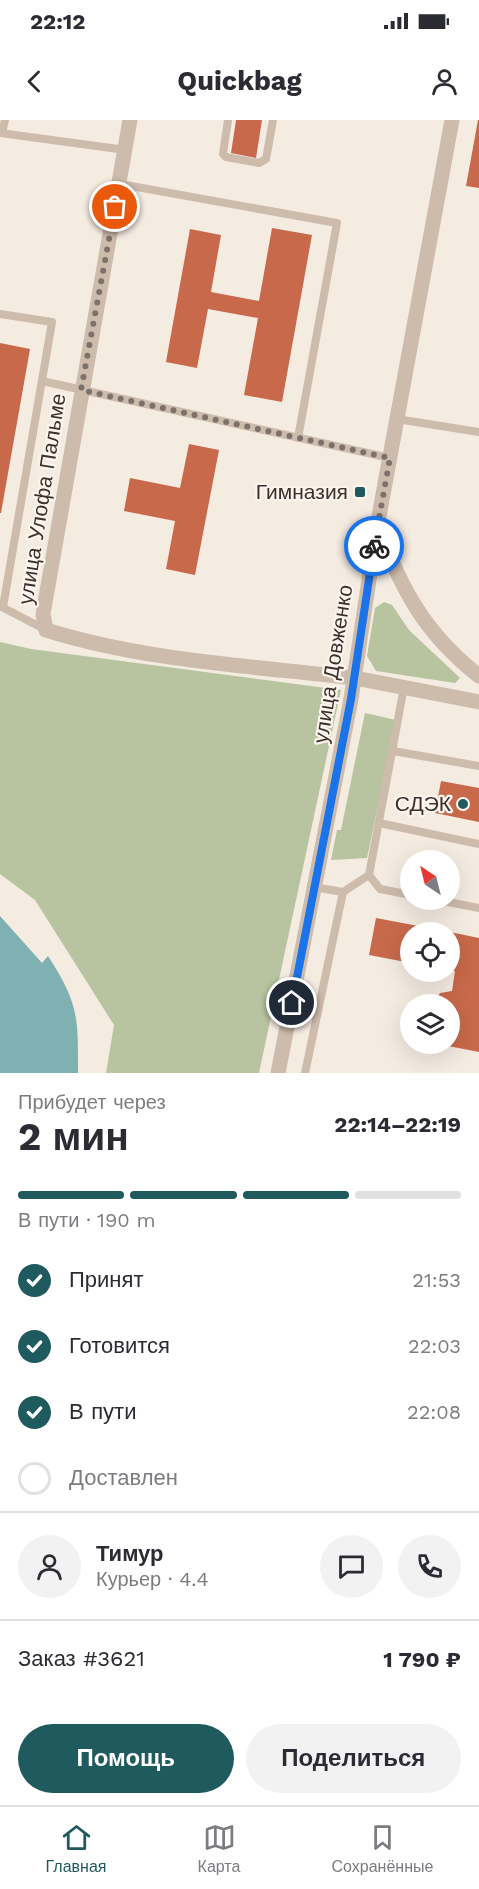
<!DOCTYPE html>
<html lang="ru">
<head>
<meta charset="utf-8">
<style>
	body { margin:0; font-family:"Work Sans",sans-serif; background:#f2f2f3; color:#2b2b33; height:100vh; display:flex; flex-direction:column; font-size:22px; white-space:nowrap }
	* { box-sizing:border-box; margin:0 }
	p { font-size:20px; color:#7c7c81 }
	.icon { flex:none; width:33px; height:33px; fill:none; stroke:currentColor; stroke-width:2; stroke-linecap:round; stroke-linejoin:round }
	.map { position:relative; height:953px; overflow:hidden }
	.drawer { display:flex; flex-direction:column; background:#fff; flex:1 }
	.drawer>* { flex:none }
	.needle { width:39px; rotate:325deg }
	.buttons { position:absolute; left:400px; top:730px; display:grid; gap:12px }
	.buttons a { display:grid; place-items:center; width:60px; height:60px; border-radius:50%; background:#fff; box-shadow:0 6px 24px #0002; font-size:30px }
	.pin { position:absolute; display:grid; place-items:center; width:51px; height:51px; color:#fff; margin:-26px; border:3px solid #fff; border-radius:50%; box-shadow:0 2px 6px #0007 }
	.courier { position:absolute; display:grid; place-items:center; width:60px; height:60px; margin:-30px; border:4px solid #1a73e8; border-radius:50%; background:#fff; color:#222; box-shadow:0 2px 8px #0007 }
	.headline em { font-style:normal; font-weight:700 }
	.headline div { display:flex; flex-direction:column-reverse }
	.headline { display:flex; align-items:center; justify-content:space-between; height:102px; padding:0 18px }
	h1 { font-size:39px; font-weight:700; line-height:45px }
	.bar { display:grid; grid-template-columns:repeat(4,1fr); gap:9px 6px; align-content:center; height:72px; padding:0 18px }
	.bar i { height:8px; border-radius:4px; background:#e1e1e2 }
	.bar .selected { background:#1f5a5e }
	.bar p { grid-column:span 4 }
	.line { display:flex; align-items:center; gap:15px; padding:0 18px; border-top:2px solid #e1e1e2 }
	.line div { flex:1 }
	.round { display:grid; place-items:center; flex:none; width:63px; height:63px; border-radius:32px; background:#f2f2f3 }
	ol { padding:0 18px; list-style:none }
	li { display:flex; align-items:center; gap:18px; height:66px }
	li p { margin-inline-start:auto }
	li .icon { padding:6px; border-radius:50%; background:#1f5a5e; color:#fff; stroke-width:4 }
	li:last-child { color:#7c7c81 }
	li i { width:33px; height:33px; border:3px solid #e1e1e2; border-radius:50% }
	.button { display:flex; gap:12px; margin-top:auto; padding:12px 18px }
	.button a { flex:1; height:69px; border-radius:36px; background:#1f5a5e; color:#fff; font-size:24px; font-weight:700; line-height:69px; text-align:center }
	.button a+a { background:#f2f2f3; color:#2b2b33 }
	.status { display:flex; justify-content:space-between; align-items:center; height:42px; padding:0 30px; background:#fff; direction:ltr }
	.status svg { height:16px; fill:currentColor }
	header { display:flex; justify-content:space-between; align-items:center; height:78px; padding:0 18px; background:#fff; font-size:27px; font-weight:700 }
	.tabs { display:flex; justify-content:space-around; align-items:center; height:84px; border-top:2px solid #e1e1e2; background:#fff; font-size:16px; color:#7c7c81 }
	.tabs a { display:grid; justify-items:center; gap:3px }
	.tabs .selected { color:#1f5a5e }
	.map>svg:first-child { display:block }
	.green { fill:#b8c4a0 }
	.water { fill:#7fb0b2 }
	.building { fill:#c8694b }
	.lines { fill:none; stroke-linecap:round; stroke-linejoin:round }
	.service { stroke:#cdbbac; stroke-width:8 }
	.minor { stroke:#cdbbac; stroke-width:15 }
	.tertiary { stroke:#cdbbac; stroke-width:15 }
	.done { stroke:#7c716b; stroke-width:6; stroke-dasharray:0 10.8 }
	.route { stroke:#1a73e8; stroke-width:8 }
	.poi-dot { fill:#1f5a5e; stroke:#fbf5ee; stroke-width:2 }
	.labels { text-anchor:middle; stroke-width:4.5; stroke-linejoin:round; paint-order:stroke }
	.poi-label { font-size:21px; fill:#3b302b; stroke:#fbf5ee; text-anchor:end }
	.street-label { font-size:21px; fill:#3b302b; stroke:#fbf5ee }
</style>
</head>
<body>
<div class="status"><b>22:12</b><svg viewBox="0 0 49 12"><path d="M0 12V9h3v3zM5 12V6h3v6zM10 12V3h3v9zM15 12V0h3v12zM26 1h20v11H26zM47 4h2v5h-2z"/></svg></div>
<header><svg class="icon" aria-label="back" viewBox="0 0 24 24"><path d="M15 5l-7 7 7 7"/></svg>Quickbag<svg class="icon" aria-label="person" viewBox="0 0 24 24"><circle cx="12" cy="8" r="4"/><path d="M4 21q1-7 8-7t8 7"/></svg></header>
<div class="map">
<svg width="479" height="953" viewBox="0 0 479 953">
	<rect width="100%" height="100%" fill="#f4ebe1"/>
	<g class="green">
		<polygon points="384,482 392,485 409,510 460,558 455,563 376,551 367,536 375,488"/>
		<polygon points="0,522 31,529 341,570 259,953 106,953 114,905 35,780 0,754"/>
		<polygon points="365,593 396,600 367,738 331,740 337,710 341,710"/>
	</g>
	<path class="water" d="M 0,796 L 42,843 L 48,836 C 79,884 78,897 78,953 L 0,953 Z"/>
	<g class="building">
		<polygon points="236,0 262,0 256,38 231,33"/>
		<polygon points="478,0 479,0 479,68 466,66"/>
		<polygon points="272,108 312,115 282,282 244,275 258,198 208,189 197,248 166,242 190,109 221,115 211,172 259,181"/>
		<polygon points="0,223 30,229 1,393 0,393"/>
		<polygon points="189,324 219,330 195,455 166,449 175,401 124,391 130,358 180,368"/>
		<polygon points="441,661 479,668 479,702 435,693"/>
		<polygon points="376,798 450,812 450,813 411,813 411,843 369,835"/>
		<polygon points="450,812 479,818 479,932 443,925 450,924 450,885 433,885 440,873 452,871 455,851 450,850"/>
	</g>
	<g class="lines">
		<g class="service">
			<polyline points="228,0 223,34 226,37 259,43 266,39 273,0"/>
			<polyline points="0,13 126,30"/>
			<polyline points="2,13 5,0"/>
			<polyline points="120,64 337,103 298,318"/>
			<polyline points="0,194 52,202 3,487"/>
			<polyline points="42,261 390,338"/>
			<polyline points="397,299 479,312"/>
			<polyline points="0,486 46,510"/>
			<polyline points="393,631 479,646"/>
			<polyline points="379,703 479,724"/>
			<polyline points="369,755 380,769 411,775"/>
			<polyline points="313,767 343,772"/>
			<polyline points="438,780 479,788"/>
			<polyline points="305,953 343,772 369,755 404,567"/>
		</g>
		<g class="minor">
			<path d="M 130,0 L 43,494 L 46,510 C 145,541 252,546 355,558"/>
			<path d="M 377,407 C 404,471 422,511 479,556"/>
			<polyline points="278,953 351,579 377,407 452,0"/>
		</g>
		<polyline class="tertiary" points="355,558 479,582"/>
	</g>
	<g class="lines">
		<polyline class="done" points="115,87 81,270 390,338 374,426"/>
		<polyline class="route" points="292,883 351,579 374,426"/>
	</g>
	<g class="poi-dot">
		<rect x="354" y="366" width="12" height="12" rx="3"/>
		<circle cx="463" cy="684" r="6"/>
	</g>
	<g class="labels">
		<g class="poi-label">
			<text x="348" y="379">Гимназия</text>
			<text x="451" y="691">СДЭК</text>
		</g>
		<g class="street-label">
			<text transform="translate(42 379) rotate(-81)" y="7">улица Улофа Пальме</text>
			<text transform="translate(333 544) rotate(-81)" y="7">улица Довженко</text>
		</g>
	</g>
</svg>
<div class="buttons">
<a><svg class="needle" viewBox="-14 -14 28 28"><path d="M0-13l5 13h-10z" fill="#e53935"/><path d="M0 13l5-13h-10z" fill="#7c7c81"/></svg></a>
<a><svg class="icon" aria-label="locate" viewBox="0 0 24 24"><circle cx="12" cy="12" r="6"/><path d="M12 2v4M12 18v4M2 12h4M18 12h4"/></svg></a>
<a><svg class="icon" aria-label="layers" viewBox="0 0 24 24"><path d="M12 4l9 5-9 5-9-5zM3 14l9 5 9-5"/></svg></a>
</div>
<div class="pin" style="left:115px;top:87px;background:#ea580c"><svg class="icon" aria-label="bag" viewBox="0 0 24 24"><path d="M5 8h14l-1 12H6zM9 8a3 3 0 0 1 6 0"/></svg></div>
<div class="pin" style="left:292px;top:883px;background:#1f2937"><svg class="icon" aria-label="home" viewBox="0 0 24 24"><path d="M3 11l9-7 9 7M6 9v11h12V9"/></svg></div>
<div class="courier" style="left:374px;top:426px"><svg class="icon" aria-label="bike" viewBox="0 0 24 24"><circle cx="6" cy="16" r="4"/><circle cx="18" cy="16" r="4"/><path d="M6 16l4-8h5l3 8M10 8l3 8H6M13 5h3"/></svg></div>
</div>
<section class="drawer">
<div class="headline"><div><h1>2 мин</h1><p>Прибудет через</p></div><em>22:14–22:19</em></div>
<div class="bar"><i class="selected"></i><i class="selected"></i><i class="selected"></i><i></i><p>В пути · 190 m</p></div>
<ol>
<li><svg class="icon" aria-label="check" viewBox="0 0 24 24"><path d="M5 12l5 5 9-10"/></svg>Принят<p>21:53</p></li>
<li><svg class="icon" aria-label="check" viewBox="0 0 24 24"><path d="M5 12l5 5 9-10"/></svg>Готовится<p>22:03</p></li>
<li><svg class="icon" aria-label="check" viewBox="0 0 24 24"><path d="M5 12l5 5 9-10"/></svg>В пути<p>22:08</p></li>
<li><i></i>Доставлен</li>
</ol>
<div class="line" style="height:108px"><a class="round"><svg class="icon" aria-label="person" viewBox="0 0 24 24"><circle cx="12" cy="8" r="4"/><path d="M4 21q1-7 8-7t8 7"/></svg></a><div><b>Тимур</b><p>Курьер · 4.4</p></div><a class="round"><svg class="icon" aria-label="chat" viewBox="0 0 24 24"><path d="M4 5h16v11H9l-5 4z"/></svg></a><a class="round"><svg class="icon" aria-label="phone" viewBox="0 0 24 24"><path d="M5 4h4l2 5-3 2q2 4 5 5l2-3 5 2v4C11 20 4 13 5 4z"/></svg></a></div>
<div class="line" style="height:78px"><div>Заказ #3621</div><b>1 790 ₽</b></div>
<div class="button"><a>Помощь</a><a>Поделиться</a></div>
</section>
<nav class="tabs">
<a class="selected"><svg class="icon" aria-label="home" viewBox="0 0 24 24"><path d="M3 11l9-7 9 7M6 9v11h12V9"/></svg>Главная</a>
<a><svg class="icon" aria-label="map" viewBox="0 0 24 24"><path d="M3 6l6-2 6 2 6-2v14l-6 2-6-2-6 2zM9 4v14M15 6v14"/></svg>Карта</a>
<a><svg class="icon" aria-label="saved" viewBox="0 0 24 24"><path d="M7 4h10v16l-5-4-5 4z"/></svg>Сохранённые</a>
</nav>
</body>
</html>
